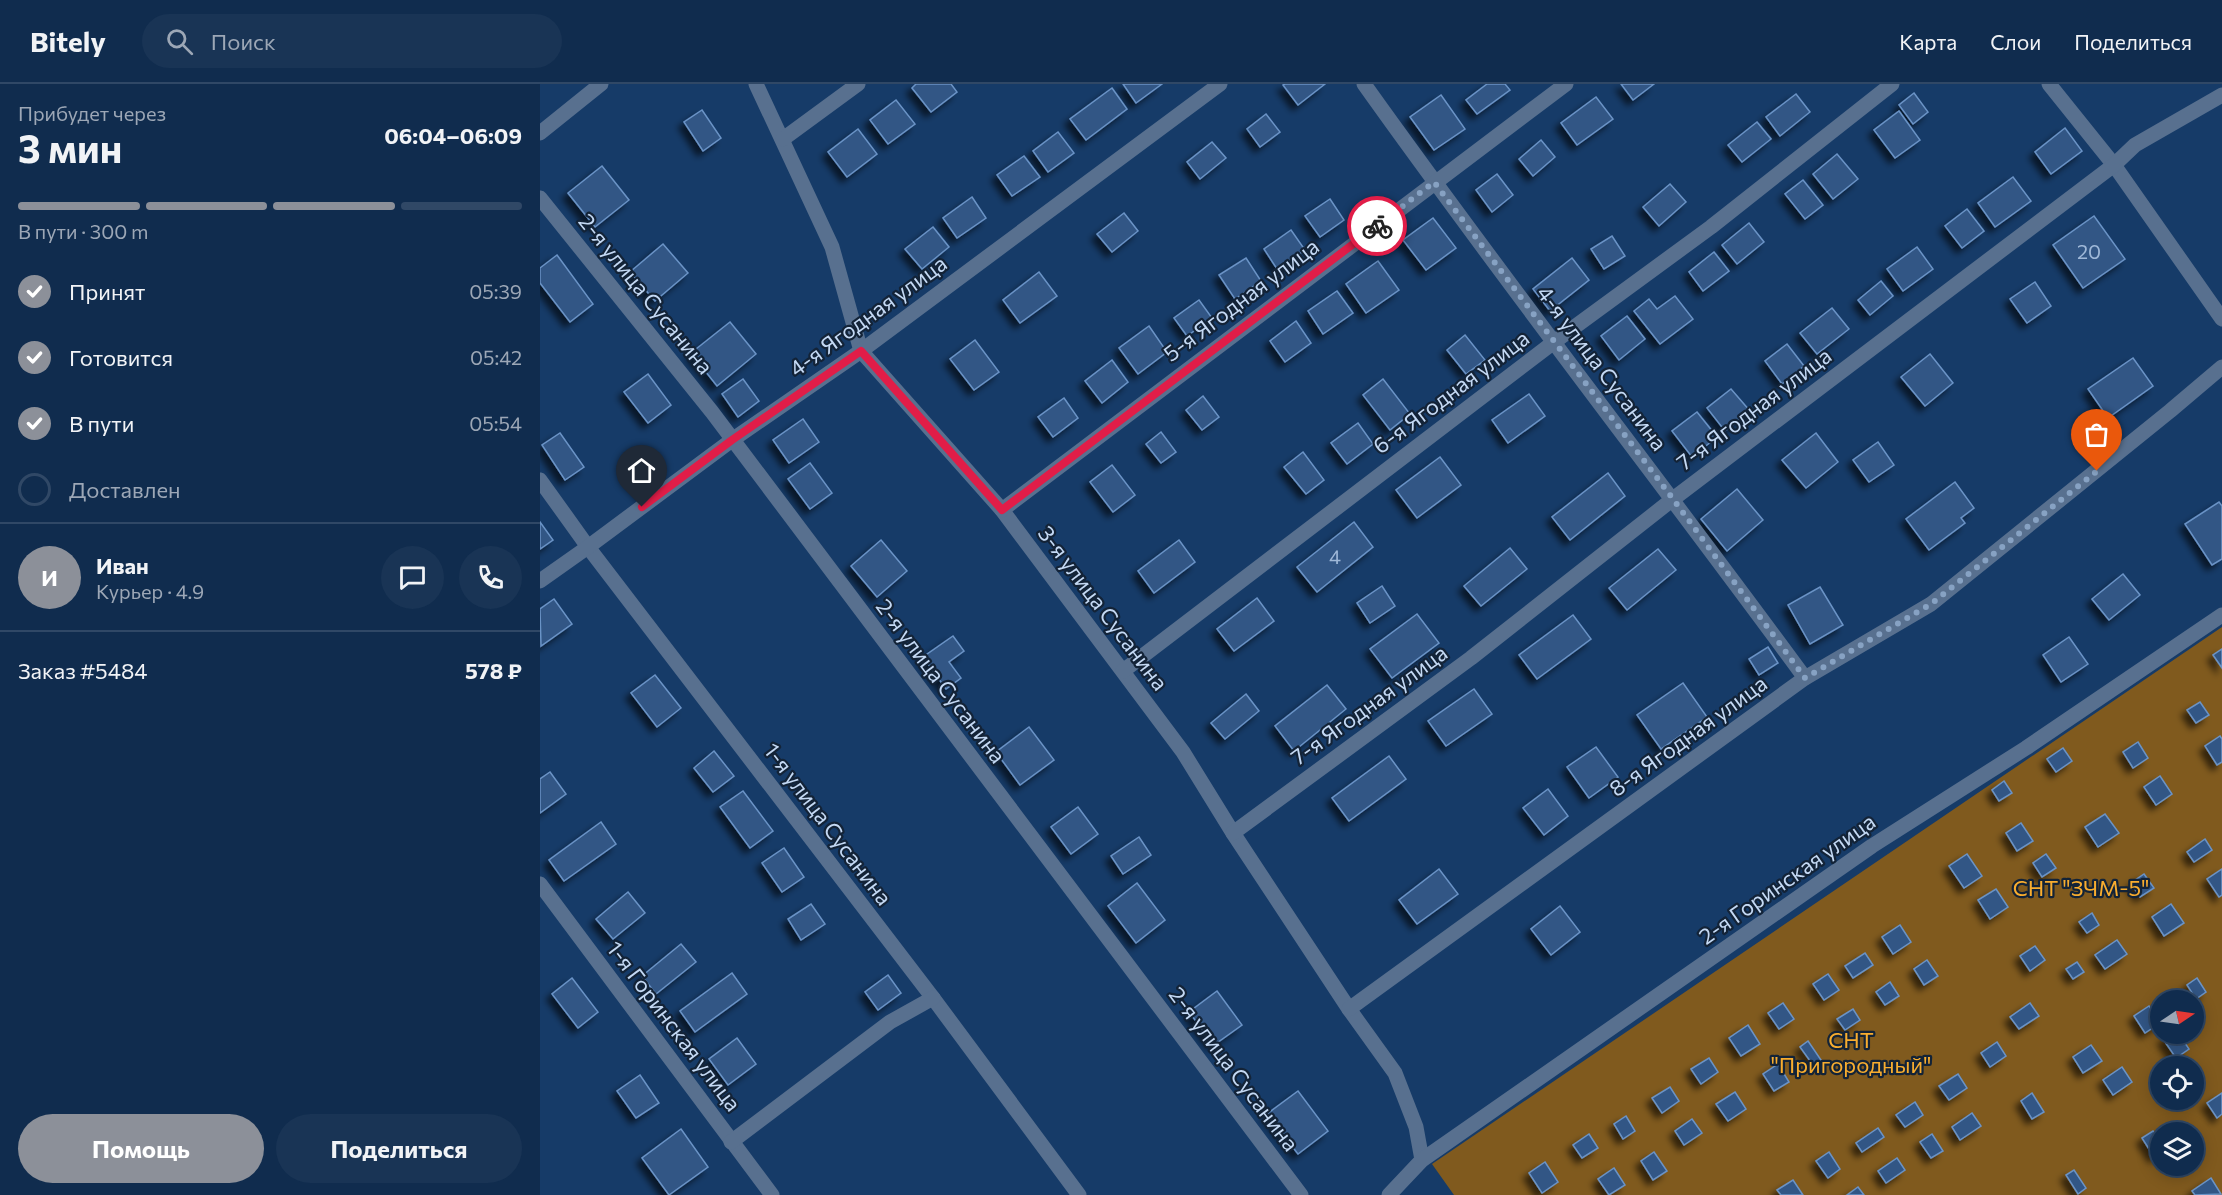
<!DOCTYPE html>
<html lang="ru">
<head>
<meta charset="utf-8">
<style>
	body { margin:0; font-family:Commissioner,sans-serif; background:#193455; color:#f1f3f6; height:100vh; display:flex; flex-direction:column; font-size:22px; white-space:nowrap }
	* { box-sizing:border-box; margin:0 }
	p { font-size:20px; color:#9ca7b6 }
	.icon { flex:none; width:33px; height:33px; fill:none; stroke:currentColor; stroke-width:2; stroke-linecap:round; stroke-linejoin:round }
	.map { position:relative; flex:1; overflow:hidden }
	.panel { display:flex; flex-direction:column; background:#102c4e; width:540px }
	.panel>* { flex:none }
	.needle { width:39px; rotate:77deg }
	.buttons { position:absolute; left:1610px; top:906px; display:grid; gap:12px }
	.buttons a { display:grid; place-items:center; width:54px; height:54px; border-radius:50%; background:#102c4e; box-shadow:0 3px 15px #0003,0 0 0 2px #304866; font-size:30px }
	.pin { position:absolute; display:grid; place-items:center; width:51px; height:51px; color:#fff; margin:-62px -26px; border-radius:50% 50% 50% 0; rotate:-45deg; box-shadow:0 0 6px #0007 }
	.pin .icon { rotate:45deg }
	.courier { position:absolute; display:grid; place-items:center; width:60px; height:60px; margin:-30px; border:4px solid #e11d48; border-radius:50%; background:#fff; color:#222; box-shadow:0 2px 8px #0007 }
	.summary em { font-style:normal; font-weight:700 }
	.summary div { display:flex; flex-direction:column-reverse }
	.summary { display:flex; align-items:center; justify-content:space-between; height:102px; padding:0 18px }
	h1 { font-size:39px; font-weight:700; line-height:45px }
	.bar { display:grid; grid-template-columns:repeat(4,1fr); gap:9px 6px; align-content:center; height:72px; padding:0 18px }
	.bar i { height:8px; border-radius:4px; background:#304866 }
	.bar .on { background:#8c9099 }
	.bar p { grid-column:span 4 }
	.line { display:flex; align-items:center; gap:15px; padding:0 18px; border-top:2px solid #304866 }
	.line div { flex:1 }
	.round { display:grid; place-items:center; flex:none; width:63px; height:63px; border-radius:32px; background:#193455 }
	ol { padding:0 18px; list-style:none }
	li { display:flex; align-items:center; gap:18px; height:66px }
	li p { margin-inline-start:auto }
	li .icon { padding:6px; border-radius:50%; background:#8c9099; color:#fff; stroke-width:4 }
	li:last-child { color:#9ca7b6 }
	li i { width:33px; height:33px; border:3px solid #304866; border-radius:50% }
	.cta { display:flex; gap:12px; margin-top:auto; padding:12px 18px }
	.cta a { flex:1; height:69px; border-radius:36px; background:#8c9099; color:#fff; font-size:24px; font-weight:700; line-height:69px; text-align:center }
	.cta a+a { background:#193455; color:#f1f3f6 }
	header { display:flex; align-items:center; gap:36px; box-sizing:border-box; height:84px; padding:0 30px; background:#102c4e; border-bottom:2px solid #304866 }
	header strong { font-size:28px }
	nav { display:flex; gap:33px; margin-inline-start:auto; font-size:21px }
	.search { width:420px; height:54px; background:#193455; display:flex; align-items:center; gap:15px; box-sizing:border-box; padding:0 21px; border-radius:33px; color:#9ca7b6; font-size:22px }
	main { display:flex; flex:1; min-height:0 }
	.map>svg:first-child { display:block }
	.green { fill:#805a1e; fill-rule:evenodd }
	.building { fill:#305685; stroke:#6b93c6; stroke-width:1.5; filter:url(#shadow) }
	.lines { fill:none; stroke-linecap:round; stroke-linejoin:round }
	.minor { stroke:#58708f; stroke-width:15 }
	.done { stroke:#87a2c3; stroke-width:6; stroke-dasharray:0 10.8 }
	.route { stroke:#e11d48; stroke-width:8 }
	.labels { text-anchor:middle; stroke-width:4.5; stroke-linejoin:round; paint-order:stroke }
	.number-label { font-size:20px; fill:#9fb8d8 }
	.street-label { font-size:22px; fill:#c4d9f4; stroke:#132337 }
	.park-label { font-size:22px; fill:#f8ad2f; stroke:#132337 }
</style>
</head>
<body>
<header>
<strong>Bitely</strong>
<div class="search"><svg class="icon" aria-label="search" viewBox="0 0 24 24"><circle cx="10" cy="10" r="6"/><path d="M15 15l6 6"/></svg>Поиск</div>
<nav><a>Карта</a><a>Слои</a><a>Поделиться</a></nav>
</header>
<main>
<section class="panel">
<div class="summary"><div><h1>3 мин</h1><p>Прибудет через</p></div><em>06:04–06:09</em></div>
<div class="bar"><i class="on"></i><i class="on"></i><i class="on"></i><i></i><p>В пути · 300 m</p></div>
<ol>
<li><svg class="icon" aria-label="check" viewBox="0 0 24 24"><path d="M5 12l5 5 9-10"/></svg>Принят<p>05:39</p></li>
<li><svg class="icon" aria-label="check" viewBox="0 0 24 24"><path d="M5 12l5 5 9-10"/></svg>Готовится<p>05:42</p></li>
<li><svg class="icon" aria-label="check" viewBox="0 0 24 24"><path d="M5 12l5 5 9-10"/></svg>В пути<p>05:54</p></li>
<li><i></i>Доставлен</li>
</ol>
<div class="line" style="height:108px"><b class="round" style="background:#8c9099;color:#fff">И</b><div><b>Иван</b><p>Курьер · 4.9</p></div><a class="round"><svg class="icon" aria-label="chat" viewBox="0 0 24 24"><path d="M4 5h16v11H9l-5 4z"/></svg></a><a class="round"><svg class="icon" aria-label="phone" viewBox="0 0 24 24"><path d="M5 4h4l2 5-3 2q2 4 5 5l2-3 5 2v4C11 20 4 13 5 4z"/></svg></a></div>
<div class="line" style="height:78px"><div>Заказ #5484</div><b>578 ₽</b></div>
<div class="cta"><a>Помощь</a><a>Поделиться</a></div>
</section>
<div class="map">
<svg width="1682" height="1111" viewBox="0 0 1682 1111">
	<defs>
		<filter id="shadow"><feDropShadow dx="-5.5" dy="5.5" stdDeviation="3" flood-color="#0009"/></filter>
	</defs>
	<rect width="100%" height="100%" fill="#163b68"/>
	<path class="green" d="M 1682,543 L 1682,1111 L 914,1111 L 892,1080 ZM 1620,916 L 1653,916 L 1653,950 L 1620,950 ZM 1620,982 L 1653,982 L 1653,1016 L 1620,1016 ZM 1620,1048 L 1653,1048 L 1653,1082 L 1620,1082 Z"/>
	<g class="building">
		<polygon points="376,0 411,0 417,8 391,28 372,4"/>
		<polygon points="583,0 622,0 596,19"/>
		<polygon points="745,0 785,0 758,21 743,1"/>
		<polygon points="947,0 965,0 970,6 937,30 926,16"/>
		<polygon points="1081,0 1114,0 1093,16"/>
		<polygon points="572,4 587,25 546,56 530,35"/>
		<polygon points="1374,9 1388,28 1373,40 1359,21"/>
		<polygon points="1256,10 1270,28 1240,52 1226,33"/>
		<polygon points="901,11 925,45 894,66 870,33"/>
		<polygon points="1056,13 1073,35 1037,61 1021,39"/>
		<polygon points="356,16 375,40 348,60 330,36"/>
		<polygon points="162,26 181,54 163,67 144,38"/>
		<polygon points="1359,27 1380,56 1355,74 1334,46"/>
		<polygon points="726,30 740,48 720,63 707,45"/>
		<polygon points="1217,38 1231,55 1202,78 1188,61"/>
		<polygon points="1525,44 1542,67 1511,90 1495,68"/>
		<polygon points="318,45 337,70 307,93 288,68"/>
		<polygon points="518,48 534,69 508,88 493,67"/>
		<polygon points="1001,56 1015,73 993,92 979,75"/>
		<polygon points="672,58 686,74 660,95 647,78"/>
		<polygon points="1297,70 1318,95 1293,115 1273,90"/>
		<polygon points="484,72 500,93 472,112 457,91"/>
		<polygon points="62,82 89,116 55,143 28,109"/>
		<polygon points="957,90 973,111 952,128 936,106"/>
		<polygon points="1473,93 1491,117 1455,143 1438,119"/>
		<polygon points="1263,96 1283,121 1265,135 1245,110"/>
		<polygon points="1130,100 1146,118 1119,142 1103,123"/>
		<polygon points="432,113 446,134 417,154 403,134"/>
		<polygon points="790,115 804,136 780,153 765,132"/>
		<polygon points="1427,125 1444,147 1422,164 1405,142"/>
		<polygon points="584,129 598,147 572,168 557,150"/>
		<polygon points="1554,132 1585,175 1543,204 1513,161"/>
		<polygon points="893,134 916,164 886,186 863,156"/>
		<polygon points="1209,139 1224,158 1197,180 1182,161"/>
		<polygon points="393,143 409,163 382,185 365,165"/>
		<polygon points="751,146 765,166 737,185 724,165"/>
		<polygon points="1072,152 1085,172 1064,185 1051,165"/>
		<polygon points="123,160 148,189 115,217 90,188"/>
		<polygon points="1377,163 1393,185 1363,207 1347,185"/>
		<polygon points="1174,168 1189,187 1163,207 1149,188"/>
		<polygon points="17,171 53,220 30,238 0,199 0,184"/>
		<polygon points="706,174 721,197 695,215 679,191"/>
		<polygon points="1032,174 1049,196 1010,227 993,205"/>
		<polygon points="838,177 859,206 826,229 806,200"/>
		<polygon points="499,188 517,212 480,239 463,216"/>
		<polygon points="1341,197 1353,212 1330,231 1318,216"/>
		<polygon points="1495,198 1511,222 1487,239 1470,215"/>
		<polygon points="797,207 813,229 783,250 768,227"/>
		<polygon points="1135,212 1153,235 1120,260 1094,227 1109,215 1117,225"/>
		<polygon points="659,216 672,234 647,252 634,234"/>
		<polygon points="1292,224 1309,245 1277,270 1260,249"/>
		<polygon points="1087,232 1105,255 1079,276 1061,252"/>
		<polygon points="756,237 771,259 745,278 730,257"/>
		<polygon points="190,238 216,270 177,302 151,269"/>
		<polygon points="609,242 627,268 598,290 579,264"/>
		<polygon points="925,251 945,276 926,290 907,266"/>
		<polygon points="435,256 459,288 434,306 410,275"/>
		<polygon points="1247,260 1264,282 1242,300 1225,277"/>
		<polygon points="1390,270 1413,299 1385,322 1361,293"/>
		<polygon points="1593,274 1613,302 1568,334 1548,305"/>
		<polygon points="572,276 588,298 562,319 545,297"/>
		<polygon points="108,290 131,321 108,339 84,308"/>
		<polygon points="203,295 219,317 198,333 182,310"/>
		<polygon points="843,295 870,330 850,346 823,311"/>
		<polygon points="1191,305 1210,327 1185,347 1167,324"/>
		<polygon points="989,310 1005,332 968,359 952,336"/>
		<polygon points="663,312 679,333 662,346 646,326"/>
		<polygon points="524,314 538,334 513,353 498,333"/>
		<polygon points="1157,328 1177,353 1152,373 1132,347"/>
		<polygon points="263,335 279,358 249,379 233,356"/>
		<polygon points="818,339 833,360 807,380 791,359"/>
		<polygon points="621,348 636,368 621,379 606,360"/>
		<polygon points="20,349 44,383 25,396 2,361"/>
		<polygon points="1276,349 1298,378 1266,404 1242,376"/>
		<polygon points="1338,358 1354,381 1329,398 1313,376"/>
		<polygon points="763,368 784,396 766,410 744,383"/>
		<polygon points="900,373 921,401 877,434 856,406"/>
		<polygon points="270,379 292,409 270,425 248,395"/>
		<polygon points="572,381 595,411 573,428 550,398"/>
		<polygon points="1068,389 1085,412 1030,456 1012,433"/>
		<polygon points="1415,398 1434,424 1421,434 1425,439 1389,466 1366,435"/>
		<polygon points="1197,405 1223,436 1187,467 1161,435"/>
		<polygon points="1679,418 1682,422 1682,475 1672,481 1645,440"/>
		<polygon points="0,438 13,456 0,465"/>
		<polygon points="814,438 833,463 777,508 757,483"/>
		<polygon points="341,456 367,487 337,513 311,482"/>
		<polygon points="639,456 655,478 614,509 598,487"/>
		<polygon points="970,464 987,485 941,522 924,502"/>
		<polygon points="1118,465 1136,486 1087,526 1069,504"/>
		<polygon points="1583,490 1600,511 1569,536 1552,515"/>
		<polygon points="842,502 855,522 830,539 817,519"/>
		<polygon points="1280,503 1303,541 1270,560 1248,521"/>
		<polygon points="717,514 734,537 694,567 677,545"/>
		<polygon points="14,515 32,540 1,562 0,525"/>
		<polygon points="877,530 899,559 852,594 830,565"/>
		<polygon points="1033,531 1051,555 997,595 979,571"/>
		<polygon points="413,552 424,567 409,578 421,594 406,605 383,573"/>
		<polygon points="1529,553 1548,580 1521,598 1503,571"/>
		<polygon points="1228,563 1238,579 1219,591 1209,575"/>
		<polygon points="1682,565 1682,584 1673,571"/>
		<polygon points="115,591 141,624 117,643 91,609"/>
		<polygon points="1143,599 1167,633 1121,665 1097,631"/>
		<polygon points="787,601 806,625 754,667 735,642"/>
		<polygon points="934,605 952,630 906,662 888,637"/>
		<polygon points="706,610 719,627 685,655 671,639"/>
		<polygon points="1660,618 1669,631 1656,639 1647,626"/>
		<polygon points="489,643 514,676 480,701 456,668"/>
		<polygon points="1680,652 1682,655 1682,678 1677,681 1665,662"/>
		<polygon points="1598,658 1608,674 1593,684 1583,668"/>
		<polygon points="1056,663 1078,693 1049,714 1027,683"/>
		<polygon points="1523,664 1532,677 1516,688 1507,675"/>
		<polygon points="174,667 194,692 173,708 154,684"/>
		<polygon points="849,672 866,695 809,737 792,714"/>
		<polygon points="10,688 26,710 0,729 0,695"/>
		<polygon points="1620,692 1632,710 1616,721 1604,703"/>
		<polygon points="1464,697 1472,709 1459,717 1452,706"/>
		<polygon points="1008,705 1028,732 1004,751 983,724"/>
		<polygon points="203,707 233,747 210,764 180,723"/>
		<polygon points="538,723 558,750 531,770 511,743"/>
		<polygon points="1565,730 1579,749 1558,763 1545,743"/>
		<polygon points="61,738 76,760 24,797 9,776"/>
		<polygon points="1481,739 1493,757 1477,767 1466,749"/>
		<polygon points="599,753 611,771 583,790 571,772"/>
		<polygon points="1665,755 1672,766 1654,778 1647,768"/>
		<polygon points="244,764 264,793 242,808 222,779"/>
		<polygon points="1427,770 1442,792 1424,804 1409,782"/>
		<polygon points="1506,770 1516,784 1502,793 1493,779"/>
		<polygon points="899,785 918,810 877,840 859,816"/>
		<polygon points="1682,785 1682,811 1679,813 1667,795"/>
		<polygon points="1604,790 1614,804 1600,813 1591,799"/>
		<polygon points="597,799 625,836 596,859 568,822"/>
		<polygon points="1456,805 1468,823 1450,835 1438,816"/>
		<polygon points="88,808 105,829 73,855 56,835"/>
		<polygon points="271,820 285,840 261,856 248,835"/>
		<polygon points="1631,820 1644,839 1624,852 1612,833"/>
		<polygon points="1020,822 1040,848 1011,871 991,845"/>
		<polygon points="1552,829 1559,841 1547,849 1539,838"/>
		<polygon points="1360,841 1371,858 1353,870 1342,853"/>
		<polygon points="1577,856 1587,870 1565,885 1555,871"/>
		<polygon points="141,860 156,878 116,910 102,892"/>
		<polygon points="1495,862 1505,876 1490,887 1480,872"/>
		<polygon points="1325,869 1333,881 1313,894 1305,882"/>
		<polygon points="1387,876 1398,892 1384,901 1374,885"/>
		<polygon points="1537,878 1544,888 1533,895 1526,885"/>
		<polygon points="192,889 207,910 155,948 140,927"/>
		<polygon points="1288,890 1299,906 1284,916 1273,900"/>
		<polygon points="348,891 361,909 338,926 325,908"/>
		<polygon points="32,894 58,928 38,944 12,910"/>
		<polygon points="1657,894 1666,908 1656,915 1647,901"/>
		<polygon points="1350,898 1359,912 1345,921 1336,908"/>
		<polygon points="677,907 702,941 674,961 649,928"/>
		<polygon points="1243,919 1254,935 1239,945 1228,929"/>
		<polygon points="1490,919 1499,932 1479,945 1470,933"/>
		<polygon points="1609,922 1620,939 1605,949 1594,932"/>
		<polygon points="1313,925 1320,936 1305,946 1297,935"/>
		<polygon points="1208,941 1220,960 1201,972 1189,954"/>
		<polygon points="1631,950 1639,950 1649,965 1636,974 1623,955"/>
		<polygon points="197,954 216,980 188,1001 169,975"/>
		<polygon points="1268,957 1281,976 1273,981 1260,963"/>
		<polygon points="1457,958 1466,972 1450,983 1441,969"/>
		<polygon points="1551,961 1562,977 1543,989 1533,973"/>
		<polygon points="1169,974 1178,988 1161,1000 1151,985"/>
		<polygon points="1238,980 1249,998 1234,1007 1223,990"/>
		<polygon points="1582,983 1592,998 1573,1011 1563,996"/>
		<polygon points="1418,990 1427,1004 1409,1016 1399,1002"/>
		<polygon points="100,991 119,1019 96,1034 77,1007"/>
		<polygon points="1130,1003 1139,1017 1122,1029 1112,1014"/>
		<polygon points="758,1007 788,1047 758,1070 727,1030"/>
		<polygon points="1195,1008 1206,1025 1188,1037 1176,1020"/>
		<polygon points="1492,1009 1504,1028 1492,1035 1481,1017"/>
		<polygon points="1682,1009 1682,1030 1677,1034 1667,1019"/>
		<polygon points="1375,1018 1383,1031 1365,1043 1356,1031"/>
		<polygon points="1432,1029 1441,1042 1420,1056 1412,1043"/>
		<polygon points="1086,1032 1095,1047 1083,1055 1074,1040"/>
		<polygon points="1152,1035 1162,1049 1144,1061 1135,1047"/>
		<polygon points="1338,1044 1344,1053 1322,1068 1316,1059"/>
		<polygon points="141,1045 168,1083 129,1111 102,1074"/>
		<polygon points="1613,1047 1620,1056 1620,1069 1614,1073 1602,1054"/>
		<polygon points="1049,1050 1058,1064 1042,1074 1033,1061"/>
		<polygon points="1392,1050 1403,1067 1391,1074 1380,1058"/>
		<polygon points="1114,1068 1127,1087 1113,1096 1101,1077"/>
		<polygon points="1289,1068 1300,1085 1288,1094 1276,1077"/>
		<polygon points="1357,1074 1365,1086 1346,1099 1338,1087"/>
		<polygon points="1005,1078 1018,1098 1002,1109 989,1089"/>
		<polygon points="1074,1084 1085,1101 1069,1111 1058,1095"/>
		<polygon points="1534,1086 1546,1104 1538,1110 1526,1091"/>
		<polygon points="1671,1094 1681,1110 1655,1111 1652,1107"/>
		<polygon points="1253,1096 1263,1111 1241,1111 1237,1106"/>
		<polygon points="1318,1103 1324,1111 1307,1111"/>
	</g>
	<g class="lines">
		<g class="minor">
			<polyline points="216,0 292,163 321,267 462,426 643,668 693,749 809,925 855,989 876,1043 882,1076"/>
			<path d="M 824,0 C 967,201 1119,395 1265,594"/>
			<polyline points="1509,0 1574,81 1682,235"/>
			<polyline points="0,49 61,0"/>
			<polyline points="243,55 318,0"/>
			<polyline points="0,114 172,328 761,1111"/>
			<polyline points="0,396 48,463 393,914 539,1111"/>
			<polyline points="462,426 1026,0"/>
			<polyline points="0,497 48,463 192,356 321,267 680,0"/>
			<polyline points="583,587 1014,258 1171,143 1352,0"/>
			<polyline points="693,749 931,574 1133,415 1574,81 1595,61 1682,11"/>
			<polyline points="0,800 232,1111"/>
			<polyline points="809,925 1265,594 1391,520 1630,327 1682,283"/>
			<polyline points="191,1058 350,938 393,914"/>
			<polyline points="849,1111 882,1076 1332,762 1486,664 1682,531"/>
		</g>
	</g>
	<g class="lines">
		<polyline class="done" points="837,142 894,98 1133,415 1265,594 1391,520 1557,387"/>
		<polyline class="route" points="102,423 192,356 321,267 462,426 837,142"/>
	</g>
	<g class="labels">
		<g class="number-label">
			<text x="1549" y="175">20</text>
			<text x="795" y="480">4</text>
		</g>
		<g class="street-label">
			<text transform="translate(106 210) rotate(51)" y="8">2-я улица Сусанина</text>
			<text transform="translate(701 216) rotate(-37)" y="8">5-я Ягодная улица</text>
			<text transform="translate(328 232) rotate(-36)" y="8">4-я Ягодная улица</text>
			<text transform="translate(1062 284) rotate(53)" y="8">4-я улица Сусанина</text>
			<text transform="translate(911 308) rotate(-37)" y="8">6-я Ягодная улица</text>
			<text transform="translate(1214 325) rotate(-37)" y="8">7-я Ягодная улица</text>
			<text transform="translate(563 524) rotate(53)" y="8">3-я улица Сусанина</text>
			<text transform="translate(401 597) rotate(53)" y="8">2-я улица Сусанина</text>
			<text transform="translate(829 621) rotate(-36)" y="8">7-я Ягодная улица</text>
			<text transform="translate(1148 652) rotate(-36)" y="8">8-я Ягодная улица</text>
			<text transform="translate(288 740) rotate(53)" y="8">1-я улица Сусанина</text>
			<text transform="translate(1247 795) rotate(-35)" y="8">2-я Горинская улица</text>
			<text transform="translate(134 942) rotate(53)" y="8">1-я Горинская улица</text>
			<text transform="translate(694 985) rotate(53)" y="8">2-я улица Сусанина</text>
		</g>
		<g class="park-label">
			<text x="1541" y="812">СНТ "ЗЧМ-5"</text>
			<text x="1311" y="964">СНТ<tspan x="1311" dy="25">"Пригородный"</tspan></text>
		</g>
	</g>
</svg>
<div class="buttons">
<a><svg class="needle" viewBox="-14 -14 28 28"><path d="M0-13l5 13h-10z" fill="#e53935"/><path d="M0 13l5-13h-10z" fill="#9ca7b6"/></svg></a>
<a><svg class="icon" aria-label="locate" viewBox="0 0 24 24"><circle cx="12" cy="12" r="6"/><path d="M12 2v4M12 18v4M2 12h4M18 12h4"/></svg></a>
<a><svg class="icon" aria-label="layers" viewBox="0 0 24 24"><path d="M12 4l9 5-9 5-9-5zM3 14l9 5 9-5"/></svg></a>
</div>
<div class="pin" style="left:1557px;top:387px;background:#ea580c"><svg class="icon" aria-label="bag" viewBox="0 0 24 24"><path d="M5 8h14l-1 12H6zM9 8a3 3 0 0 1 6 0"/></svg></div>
<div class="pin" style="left:102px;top:423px;background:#1f2937"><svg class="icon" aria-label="home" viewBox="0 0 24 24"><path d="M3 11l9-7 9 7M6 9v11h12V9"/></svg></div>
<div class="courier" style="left:837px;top:142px"><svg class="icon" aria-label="bike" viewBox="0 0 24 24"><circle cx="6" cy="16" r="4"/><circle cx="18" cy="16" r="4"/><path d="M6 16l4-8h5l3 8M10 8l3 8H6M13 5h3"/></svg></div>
</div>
</main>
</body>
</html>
